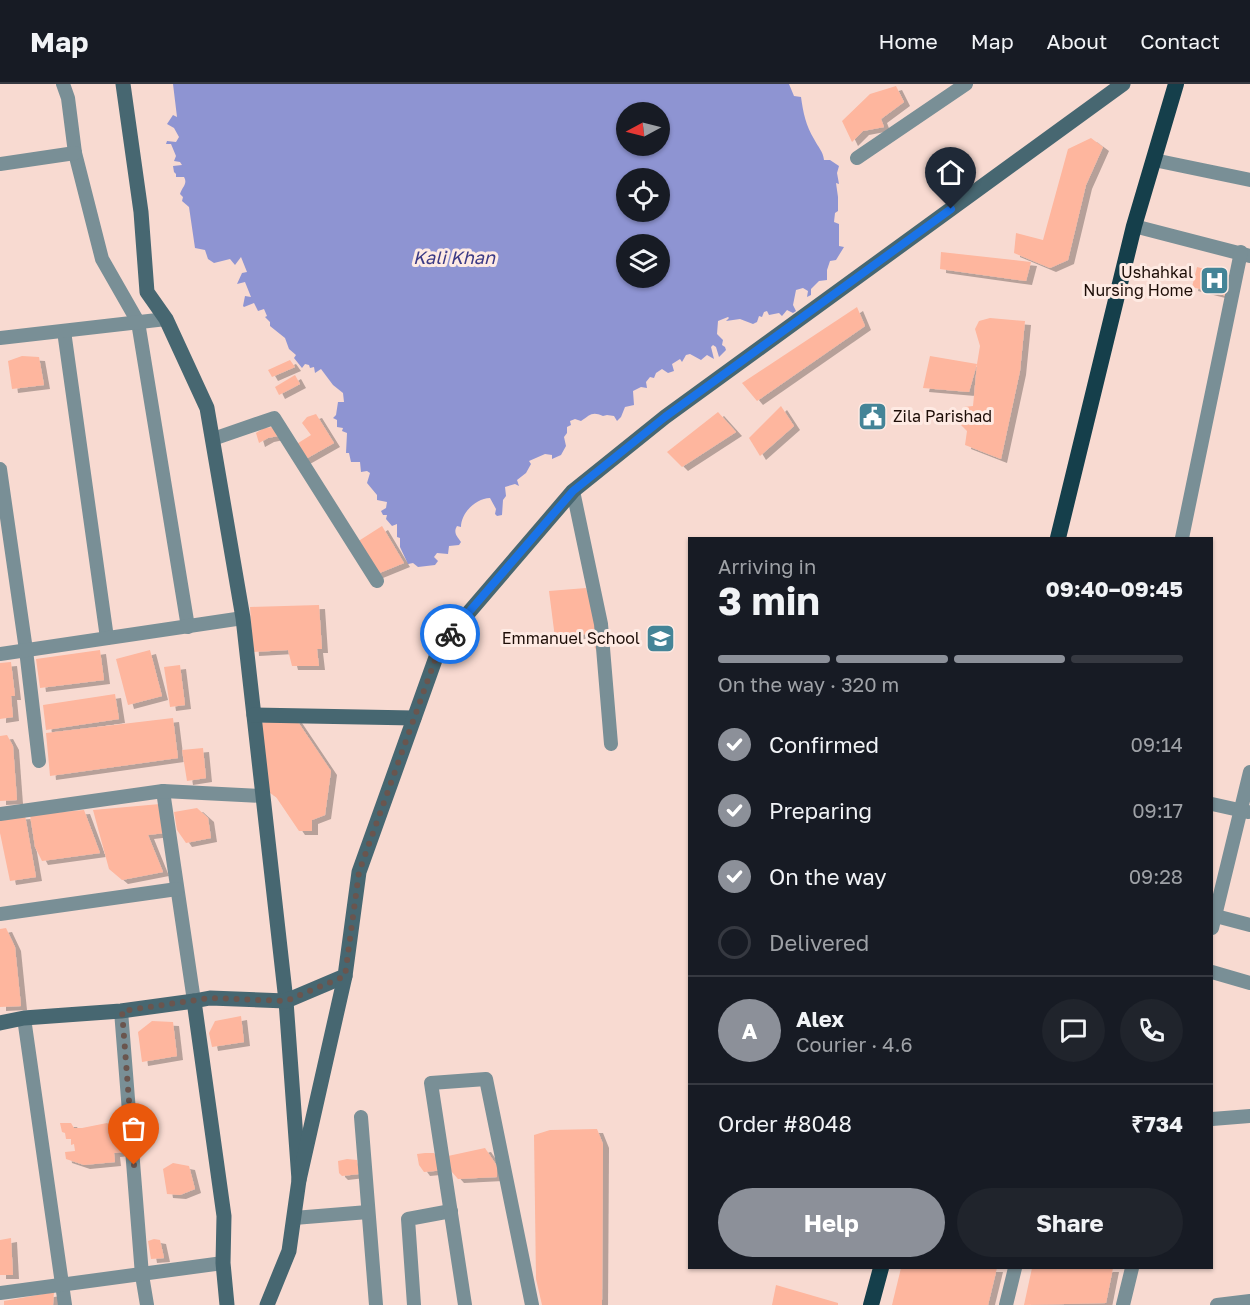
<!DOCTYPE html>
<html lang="en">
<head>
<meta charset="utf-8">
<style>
	body { margin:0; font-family:"Golos Text",sans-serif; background:#20242c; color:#f1f3f6; height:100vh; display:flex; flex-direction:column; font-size:22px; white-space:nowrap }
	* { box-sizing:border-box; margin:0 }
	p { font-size:20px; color:#9ea1a6 }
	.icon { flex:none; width:33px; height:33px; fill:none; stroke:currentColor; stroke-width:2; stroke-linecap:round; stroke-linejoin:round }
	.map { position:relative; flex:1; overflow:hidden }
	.sheet { position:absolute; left:688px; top:453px; width:525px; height:732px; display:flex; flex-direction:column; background:#171b24; border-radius:0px; box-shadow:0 2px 4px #0004 }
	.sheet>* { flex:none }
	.needle { width:39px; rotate:263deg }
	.buttons { position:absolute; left:616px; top:18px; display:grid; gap:12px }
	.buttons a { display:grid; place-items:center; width:54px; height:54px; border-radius:50%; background:#171b24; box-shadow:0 2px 4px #0004; font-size:30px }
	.pin { position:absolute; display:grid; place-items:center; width:51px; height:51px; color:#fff; margin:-62px -26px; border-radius:50% 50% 50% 0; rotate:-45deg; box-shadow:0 0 6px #0007 }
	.pin .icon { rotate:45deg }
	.courier { position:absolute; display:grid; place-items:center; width:60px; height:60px; margin:-30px; border:4px solid #1a73e8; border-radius:50%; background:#fff; color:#222; box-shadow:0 2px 8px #0007 }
	.overview em { font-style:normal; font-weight:700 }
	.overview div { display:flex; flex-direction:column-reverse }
	.overview { display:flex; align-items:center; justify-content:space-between; height:102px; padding:0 30px }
	h1 { font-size:39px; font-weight:700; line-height:45px }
	.bar { display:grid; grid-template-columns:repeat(4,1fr); gap:9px 6px; align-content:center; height:72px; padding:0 30px }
	.bar i { height:8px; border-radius:4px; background:#363941 }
	.bar .selected { background:#8c9099 }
	.bar p { grid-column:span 4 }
	.line { display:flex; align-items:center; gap:15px; padding:0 30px; border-top:2px solid #363941 }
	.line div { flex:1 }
	.round { display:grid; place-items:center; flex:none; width:63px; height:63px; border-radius:32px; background:#20242c }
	ol { padding:0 30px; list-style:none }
	li { display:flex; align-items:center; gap:18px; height:66px }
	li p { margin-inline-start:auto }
	li .icon { padding:6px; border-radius:50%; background:#8c9099; color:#fff; stroke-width:4 }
	li:last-child { color:#9ea1a6 }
	li i { width:33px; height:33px; border:3px solid #363941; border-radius:50% }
	.action { display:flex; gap:12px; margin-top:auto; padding:12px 30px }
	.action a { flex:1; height:69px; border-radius:36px; background:#8c9099; color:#fff; font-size:24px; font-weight:700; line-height:69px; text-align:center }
	.action a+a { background:#20242c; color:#f1f3f6 }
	header { display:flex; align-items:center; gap:36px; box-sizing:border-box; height:84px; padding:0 30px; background:#171b24; border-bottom:2px solid #363941 }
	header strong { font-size:28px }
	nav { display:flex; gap:33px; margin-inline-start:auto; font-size:21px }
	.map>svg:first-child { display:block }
	.water { fill:#8e94d2; fill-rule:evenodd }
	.building { fill:#feb69e; filter:url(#shadow) }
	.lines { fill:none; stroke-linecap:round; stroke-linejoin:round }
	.minor { stroke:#798f96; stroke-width:14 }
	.secondary { stroke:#476771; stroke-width:15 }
	.trunk { stroke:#153f4b; stroke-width:16 }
	.done { stroke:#6a554e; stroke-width:6; stroke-dasharray:0 10.8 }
	.route { stroke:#1a73e8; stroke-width:8 }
	.labels { text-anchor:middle; stroke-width:6; stroke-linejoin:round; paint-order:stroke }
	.poi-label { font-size:16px; fill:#1d0d07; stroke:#feeae3; text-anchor:end }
	.water-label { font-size:18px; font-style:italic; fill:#3b3a85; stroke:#feeae3 }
</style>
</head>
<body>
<header>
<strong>Map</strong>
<nav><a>Home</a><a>Map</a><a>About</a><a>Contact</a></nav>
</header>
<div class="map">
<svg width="1250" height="1221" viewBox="0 0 1250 1221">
	<defs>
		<filter id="shadow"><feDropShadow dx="6" dy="4" stdDeviation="0" flood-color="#0004"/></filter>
	</defs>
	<rect width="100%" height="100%" fill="#f8dad1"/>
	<path class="water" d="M 173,0 L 789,0 L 794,12 L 801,13 C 803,28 806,42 814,55 C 818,63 823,67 824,76 L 830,76 L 839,82 L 837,89 L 839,100 L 836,99 L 838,113 L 838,127 L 835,129 L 834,138 L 839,140 L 839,162 L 844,163 L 836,176 L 830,177 L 827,186 L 827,196 L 819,197 L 811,205 L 811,211 L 807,213 L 808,207 L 803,204 L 796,206 L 793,221 L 796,227 L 793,229 L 787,226 L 782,232 L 779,229 L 769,231 L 767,227 L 764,228 L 762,233 L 759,232 L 757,238 L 753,240 L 740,235 L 726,237 L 729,234 L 728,233 L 718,237 L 717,250 L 723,256 L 722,261 L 725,263 L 726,266 L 719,273 L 716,263 L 713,261 L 711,263 L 714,275 L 707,271 L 701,276 L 690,270 L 686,271 L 682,278 L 680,275 L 672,280 L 674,287 L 668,289 L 662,285 L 656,289 L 654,294 L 650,293 L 646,298 L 647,304 L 641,303 L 633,307 L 634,321 L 625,323 L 621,333 L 617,337 L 614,332 L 607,331 L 603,332 C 592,327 590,331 581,337 L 575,335 L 570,337 L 571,341 L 567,343 L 567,349 L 564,353 L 566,362 L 561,371 L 552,375 L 552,371 L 545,370 L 529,377 L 531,380 L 526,389 L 517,396 L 519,402 L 515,400 L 505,403 L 506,412 L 503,416 L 502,431 L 497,432 L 495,430 L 496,425 L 490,414 C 476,414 461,429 461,443 L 457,442 C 453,449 457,452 461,458 L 459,461 L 449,462 L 448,470 L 437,469 L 434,473 L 438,477 L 435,481 L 418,483 L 413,479 L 408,480 L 400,463 L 400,454 L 397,453 L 397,440 L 392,442 L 386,435 L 387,431 L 383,431 L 381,427 L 386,424 L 387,418 L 377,416 L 377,411 L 367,399 L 370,389 L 367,387 L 361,388 L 360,378 L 351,378 L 349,369 L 346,369 L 347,349 L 342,347 L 343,344 L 337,343 L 337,336 L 333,334 L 336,331 L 338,318 L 344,318 L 343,309 L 333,301 L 321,285 L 315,289 L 314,283 L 310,284 L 309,281 L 305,280 L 302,284 L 294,274 L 296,271 L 289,265 L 285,254 L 270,242 L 270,238 L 265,233 L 267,232 L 264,225 L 258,227 L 254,219 L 244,223 L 243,222 L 245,212 L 251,213 L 245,198 L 237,200 L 242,189 L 247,188 L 241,173 L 235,181 L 230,175 L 214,179 L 208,175 L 205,166 L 195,164 L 189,123 L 182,117 L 183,113 L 180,110 C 182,103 188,100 184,93 L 176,93 L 176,90 L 174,88 L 173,82 L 182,81 L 180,78 L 174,77 L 176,72 L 171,60 L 166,60 L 167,57 L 176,58 L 179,53 L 174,44 L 167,40 L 173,31 L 177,33 ZM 627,28 L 660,28 L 660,62 L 627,62 ZM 627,94 L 660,94 L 660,128 L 627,128 ZM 627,160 L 660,160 L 660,194 L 627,194 Z"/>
	<g class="building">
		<polygon points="896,2 904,18 881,35 884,43 863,47 852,58 842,37 870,10"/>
		<polygon points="1091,54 1103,63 1086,101 1068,176 1050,184 1014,169 1016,149 1043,156 1068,65"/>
		<polygon points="941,168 1031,178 1026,197 940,185"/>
		<polygon points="1197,183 1232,192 1227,212 1192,203"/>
		<polygon points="857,223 865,242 757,317 742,299"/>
		<polygon points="990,234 1025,237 1020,287 1001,375 965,361 967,347 961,341 964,323 973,322 977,280 969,308 923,304 930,272 977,280 980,262 975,245 979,237"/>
		<polygon points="22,272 39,273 44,301 12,305 8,277"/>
		<polygon points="290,276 295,283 272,293 268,286"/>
		<polygon points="295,291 300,300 279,311 275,303"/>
		<polygon points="781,322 794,342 760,372 749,354"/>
		<polygon points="718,328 736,348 682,383 667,368"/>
		<polygon points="316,330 334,359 304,376 295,361 311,351 302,339 307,333"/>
		<polygon points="273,343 278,352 268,354 259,359 256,349 264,344"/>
		<polygon points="382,442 404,479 377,490 357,458"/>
		<polygon points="586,504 597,540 599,570 586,550 555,554 549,507"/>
		<polygon points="319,521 322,565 317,565 319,582 292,582 288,566 253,568 250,523"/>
		<polygon points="100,566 104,596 40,604 36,575"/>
		<polygon points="150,566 162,612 128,621 116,575"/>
		<polygon points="11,578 15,612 11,612 13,633 0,635 0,579"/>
		<polygon points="180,581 185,621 170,623 164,583"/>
		<polygon points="115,610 119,635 46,646 43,621"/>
		<polygon points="173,634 178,674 50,692 46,649"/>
		<polygon points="296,635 331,687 325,731 312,736 312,747 299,747 276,713 267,707 260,639"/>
		<polygon points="7,651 13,662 17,716 0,717 0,652"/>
		<polygon points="203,664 206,694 187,697 182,666"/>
		<polygon points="160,720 165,749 148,751 163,788 122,796 109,785 93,726"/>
		<polygon points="197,724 208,734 211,754 186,759 177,746 174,728"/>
		<polygon points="84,726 100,769 42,777 35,763 30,731"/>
		<polygon points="25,731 36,793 10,797 0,749 0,733"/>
		<polygon points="6,844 15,863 21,922 0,923 0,845"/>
		<polygon points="241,932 244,958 212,963 209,949 215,937"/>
		<polygon points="152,937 173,938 177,972 142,978 138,948"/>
		<polygon points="60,1039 71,1039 74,1044 82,1044 107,1039 112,1043 114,1041 121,1045 124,1068 114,1069 115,1078 84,1081 66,1075 65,1068 75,1067 74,1060 71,1061 71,1055 66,1055 65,1049 62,1048"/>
		<polygon points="597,1045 603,1060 602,1221 542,1221 536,1195 534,1051 550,1046"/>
		<polygon points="485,1064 497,1082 497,1093 458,1095 451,1087 448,1072"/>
		<polygon points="425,1069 434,1069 445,1086 424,1088 419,1081 417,1070"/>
		<polygon points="347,1075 357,1076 359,1090 342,1092 339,1089 338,1077"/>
		<polygon points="173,1079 189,1082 195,1105 180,1111 167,1110 163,1085"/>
		<polygon points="11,1154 13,1191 0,1191 0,1156"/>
		<polygon points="154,1155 160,1156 164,1174 151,1175 148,1157"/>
		<polygon points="901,1184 997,1184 988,1221 892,1221"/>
		<polygon points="1032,1184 1113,1184 1106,1219 1024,1221"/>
		<polygon points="776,1201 838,1219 838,1221 772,1221"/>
		<polygon points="54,1208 53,1221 4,1221 4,1217"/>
	</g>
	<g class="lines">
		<g class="minor">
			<polyline points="63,0 68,14 75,69 102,175 138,238 188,543"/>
			<polyline points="857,74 966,0"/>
			<polyline points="1154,76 1250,96"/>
			<polyline points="0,80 75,69"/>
			<polyline points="1134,142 1250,172"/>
			<polyline points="64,247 107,554"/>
			<polyline points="0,254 166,235"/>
			<polyline points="213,355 274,334 377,497"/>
			<polyline points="0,385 26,566 39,677"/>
			<polyline points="573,407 601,540 611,660"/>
			<polyline points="1182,454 1241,168"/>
			<polyline points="0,570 243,534"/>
			<polyline points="163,707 194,917"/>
			<polyline points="1212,720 1248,728"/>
			<polyline points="0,730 163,707 263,712"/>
			<polyline points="0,830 177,805"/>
			<polyline points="1212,831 1250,841"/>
			<polyline points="1212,844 1250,688"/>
			<polyline points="1212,888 1250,899"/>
			<polyline points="121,927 142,1191 147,1221"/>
			<polyline points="24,934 65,1221"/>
			<polyline points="361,1033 376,1221"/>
			<polyline points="1212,1035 1250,1032"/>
			<polyline points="294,1134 368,1128"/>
			<polyline points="0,1209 223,1179"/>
			<polyline points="414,1221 408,1135 451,1127"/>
			<polyline points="465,1221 431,999 486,995 532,1221"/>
			<polyline points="1006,1221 1015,1184"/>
			<polyline points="1123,1221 1132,1184"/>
			<polyline points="1217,1221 1250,1217"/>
		</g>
		<g class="secondary">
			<polyline points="123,0 141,128 147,208 166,235 207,324 243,534 286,917 299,1096"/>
			<polyline points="254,631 414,634"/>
			<polyline points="0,939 24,934 121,927 194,917"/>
			<polyline points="227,1221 223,1179 224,1132 194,917 210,914 286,917 345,892 359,788 440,562 573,407 665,333 1123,0"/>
			<polyline points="267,1221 289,1167 299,1096 345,892"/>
		</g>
		<g class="trunk">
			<polyline points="1058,454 1134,142 1176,0"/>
			<polyline points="871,1221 881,1184"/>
		</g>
	</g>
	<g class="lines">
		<polyline class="done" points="134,1081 122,927 210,914 286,917 345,892 359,788 440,562 450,550"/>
		<polyline class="route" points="450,550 573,407 665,333 951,125"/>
	</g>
	<defs>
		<symbol id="hospital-square" viewBox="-11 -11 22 22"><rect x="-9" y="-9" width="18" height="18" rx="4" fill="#448497" stroke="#feeae3"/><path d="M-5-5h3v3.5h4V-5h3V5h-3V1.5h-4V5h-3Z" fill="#fff"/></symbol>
		<symbol id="civic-square" viewBox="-11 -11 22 22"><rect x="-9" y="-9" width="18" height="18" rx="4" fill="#448497" stroke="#feeae3"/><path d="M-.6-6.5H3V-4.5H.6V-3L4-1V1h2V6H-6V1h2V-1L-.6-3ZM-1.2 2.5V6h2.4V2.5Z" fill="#fff"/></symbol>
		<symbol id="school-square" viewBox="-11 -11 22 22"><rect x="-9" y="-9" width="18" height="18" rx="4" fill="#448497" stroke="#feeae3"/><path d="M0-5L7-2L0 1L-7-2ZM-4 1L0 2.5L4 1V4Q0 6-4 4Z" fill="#fff"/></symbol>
	</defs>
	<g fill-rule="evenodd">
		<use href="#hospital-square" x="1198" y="180" width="33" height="33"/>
		<use href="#civic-square" x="856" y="316" width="33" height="33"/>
		<use href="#school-square" x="644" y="538" width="33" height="33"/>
	</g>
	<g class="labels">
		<g class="poi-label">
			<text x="1193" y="194">Ushahkal<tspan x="1193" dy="18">Nursing Home</tspan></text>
			<text x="893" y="338" text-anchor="start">Zila Parishad</text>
			<text x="640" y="560">Emmanuel School</text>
		</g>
		<g class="water-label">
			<text x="454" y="180">Kali Khan</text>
		</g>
	</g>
</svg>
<div class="buttons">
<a><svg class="needle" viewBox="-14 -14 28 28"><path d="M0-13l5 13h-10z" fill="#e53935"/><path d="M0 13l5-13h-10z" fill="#9ea1a6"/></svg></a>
<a><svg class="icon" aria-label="locate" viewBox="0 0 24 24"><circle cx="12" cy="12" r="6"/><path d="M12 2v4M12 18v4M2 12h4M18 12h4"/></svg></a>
<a><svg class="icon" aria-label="layers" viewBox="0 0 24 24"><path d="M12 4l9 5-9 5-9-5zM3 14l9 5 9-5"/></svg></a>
</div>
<div class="pin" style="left:134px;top:1081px;background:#ea580c"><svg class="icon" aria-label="bag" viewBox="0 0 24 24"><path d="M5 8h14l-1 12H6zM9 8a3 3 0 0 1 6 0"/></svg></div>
<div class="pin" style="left:951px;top:125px;background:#1f2937"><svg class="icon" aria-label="home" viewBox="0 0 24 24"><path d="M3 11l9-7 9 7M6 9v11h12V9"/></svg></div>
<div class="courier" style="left:450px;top:550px"><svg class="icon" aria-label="bike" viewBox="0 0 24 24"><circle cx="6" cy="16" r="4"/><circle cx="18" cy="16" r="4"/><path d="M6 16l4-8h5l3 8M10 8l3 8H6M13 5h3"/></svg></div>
<section class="sheet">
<div class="overview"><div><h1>3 min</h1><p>Arriving in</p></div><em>09:40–09:45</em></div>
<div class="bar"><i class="selected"></i><i class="selected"></i><i class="selected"></i><i></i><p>On the way · 320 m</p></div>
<ol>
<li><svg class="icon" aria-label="check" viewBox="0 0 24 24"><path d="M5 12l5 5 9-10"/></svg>Confirmed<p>09:14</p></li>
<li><svg class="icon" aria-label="check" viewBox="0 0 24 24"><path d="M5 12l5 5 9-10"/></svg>Preparing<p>09:17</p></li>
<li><svg class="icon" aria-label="check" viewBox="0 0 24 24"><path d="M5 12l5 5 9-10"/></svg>On the way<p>09:28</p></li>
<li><i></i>Delivered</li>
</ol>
<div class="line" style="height:108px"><b class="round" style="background:#8c9099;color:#fff">A</b><div><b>Alex</b><p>Courier · 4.6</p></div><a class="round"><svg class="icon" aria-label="chat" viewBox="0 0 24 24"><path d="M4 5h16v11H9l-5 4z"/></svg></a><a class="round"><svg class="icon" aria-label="phone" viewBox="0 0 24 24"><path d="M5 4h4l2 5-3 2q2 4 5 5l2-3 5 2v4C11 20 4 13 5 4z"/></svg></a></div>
<div class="line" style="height:78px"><div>Order #8048</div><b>₹734</b></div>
<div class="action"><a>Help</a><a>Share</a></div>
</section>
</div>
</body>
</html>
